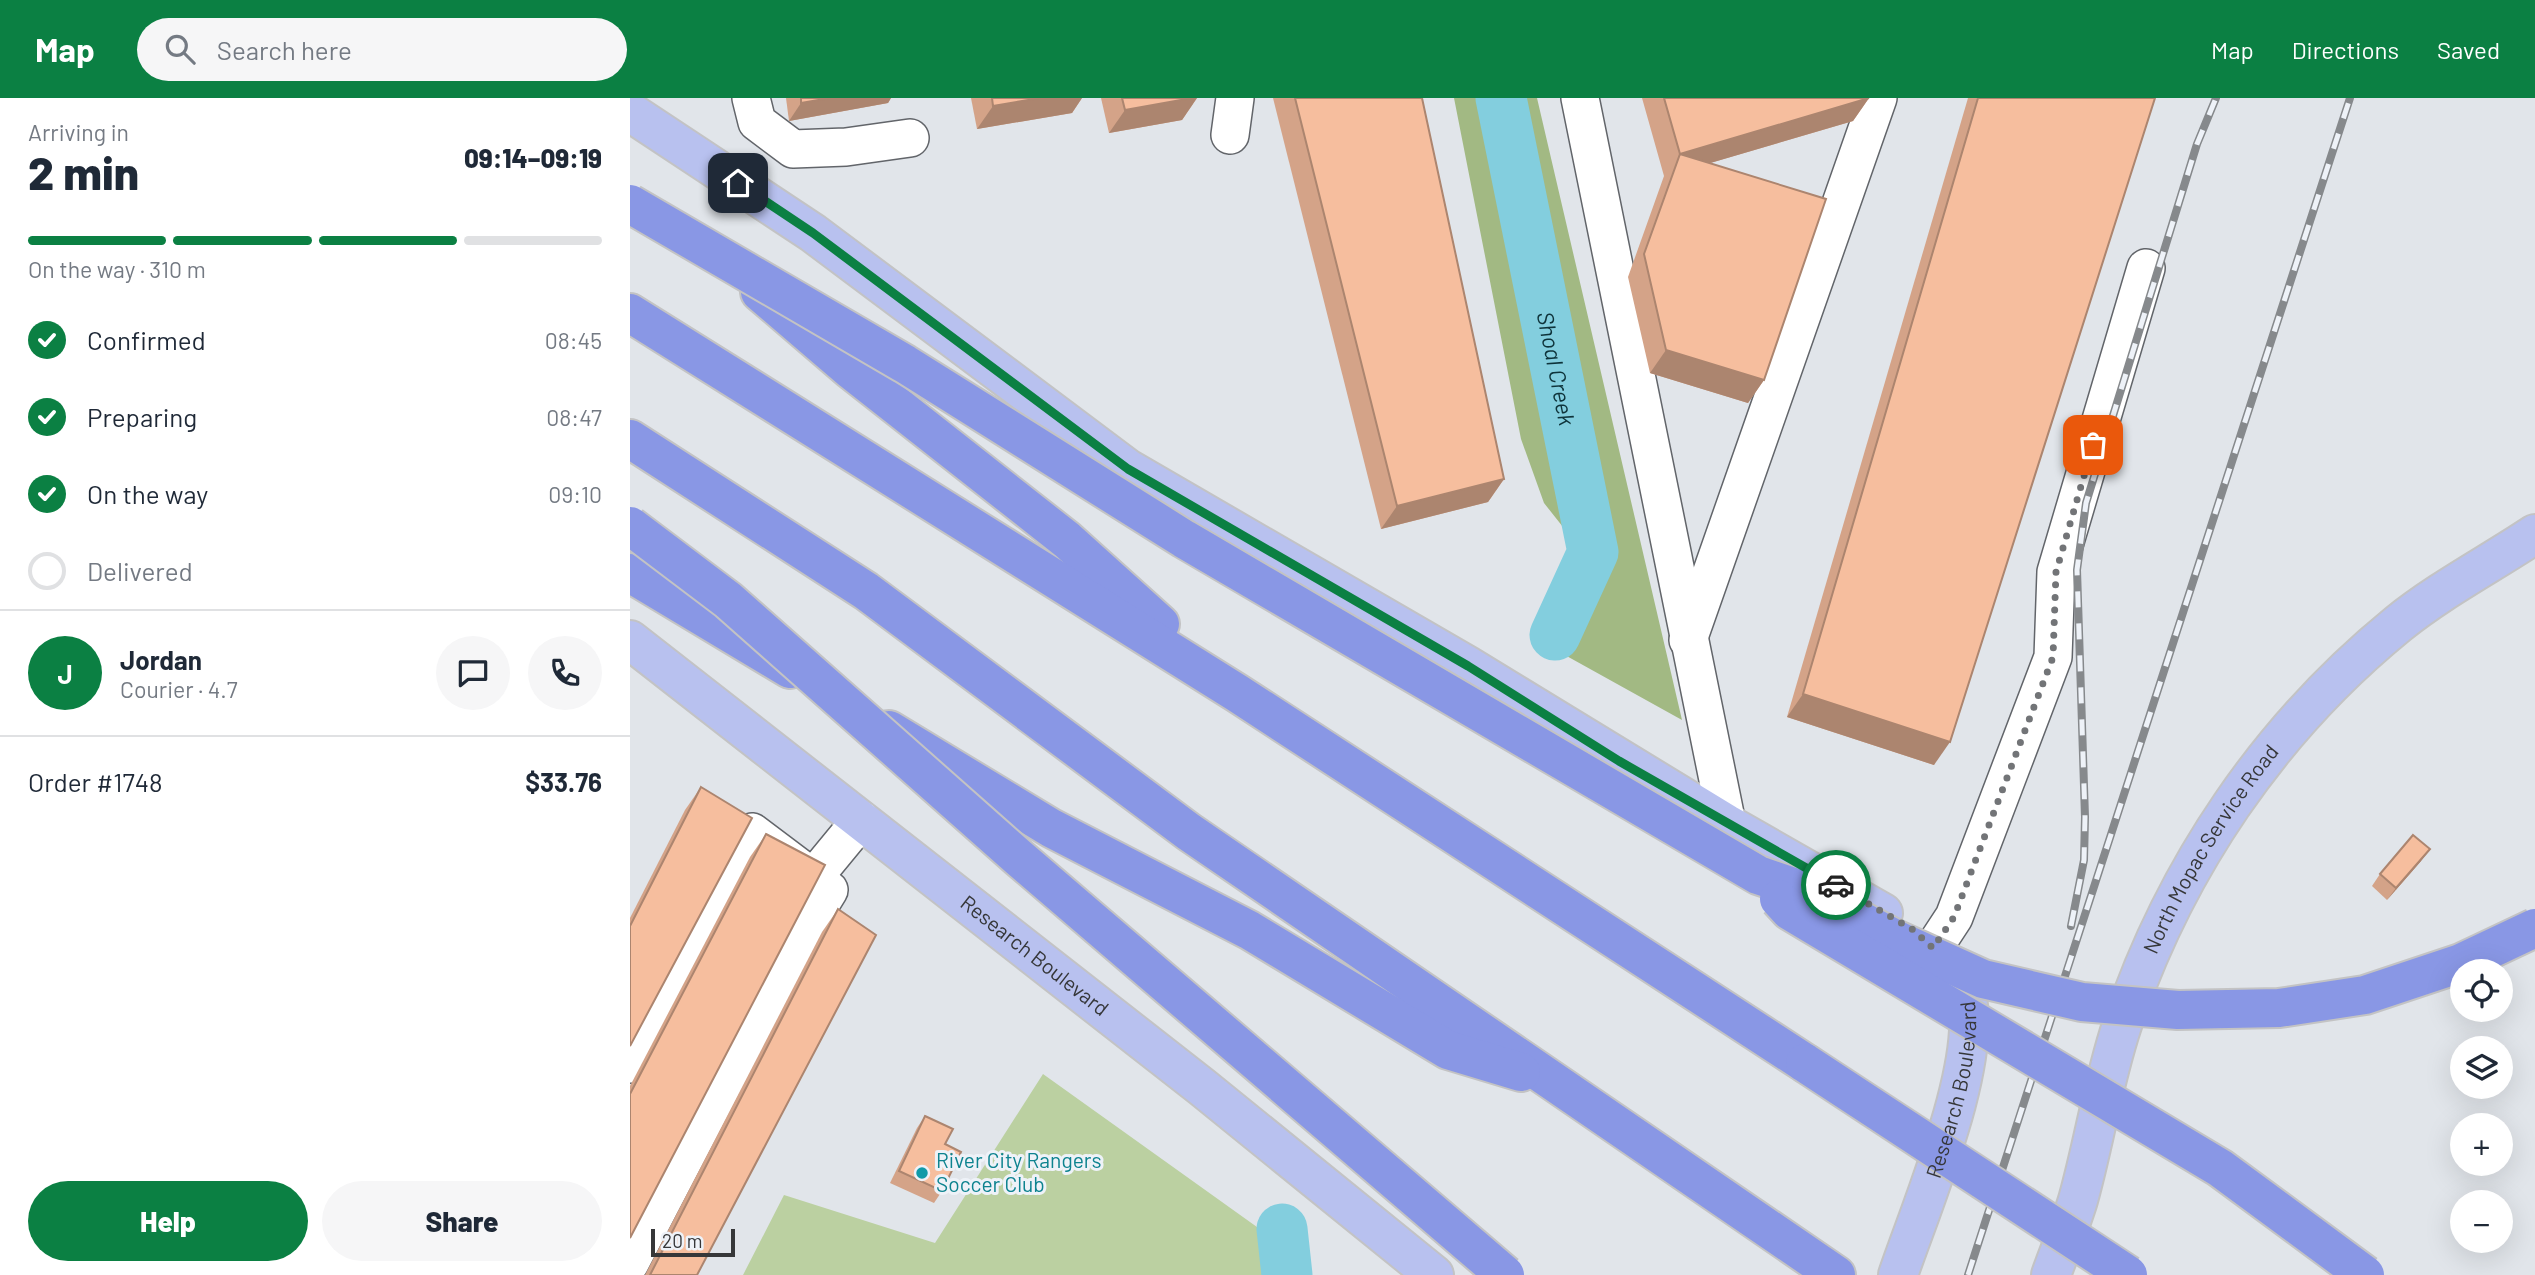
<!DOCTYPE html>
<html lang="en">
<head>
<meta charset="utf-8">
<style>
	body { margin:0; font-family:Barlow,sans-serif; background:#f6f6f7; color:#1f2937; height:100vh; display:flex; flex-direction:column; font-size:26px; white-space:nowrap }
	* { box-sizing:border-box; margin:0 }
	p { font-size:23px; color:#747a83 }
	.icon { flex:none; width:38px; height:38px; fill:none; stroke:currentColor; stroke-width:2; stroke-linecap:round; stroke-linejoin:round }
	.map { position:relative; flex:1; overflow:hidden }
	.sheet { display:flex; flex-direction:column; background:#fff; width:630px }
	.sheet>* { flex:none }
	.controls { position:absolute; left:1820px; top:861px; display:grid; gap:14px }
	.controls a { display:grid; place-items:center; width:63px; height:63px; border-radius:50%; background:#fff; box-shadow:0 7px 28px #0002; font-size:35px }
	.scale { position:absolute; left:21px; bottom:18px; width:84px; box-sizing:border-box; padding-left:7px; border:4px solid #363739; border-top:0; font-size:19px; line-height:24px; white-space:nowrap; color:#363739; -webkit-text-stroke:5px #eef2f8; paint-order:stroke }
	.pin { position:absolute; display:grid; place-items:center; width:60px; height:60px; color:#fff; margin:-30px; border-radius:14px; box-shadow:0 4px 10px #0006 }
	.courier { position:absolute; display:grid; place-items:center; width:70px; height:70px; margin:-35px; border:5px solid #0b8043; border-radius:50%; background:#fff; color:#222; box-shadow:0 2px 9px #0007 }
	.overview em { font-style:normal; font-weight:800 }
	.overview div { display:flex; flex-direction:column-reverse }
	.overview { display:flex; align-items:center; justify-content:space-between; height:119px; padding:0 28px }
	h1 { font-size:46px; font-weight:800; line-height:52px }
	.bar { display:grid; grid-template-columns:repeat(4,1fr); gap:10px 7px; align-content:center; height:84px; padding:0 28px }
	.bar i { height:9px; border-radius:5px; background:#e0e1e3 }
	.bar .on { background:#0b8043 }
	.bar p { grid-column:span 4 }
	.line { display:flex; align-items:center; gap:18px; padding:0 28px; border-top:2px solid #e0e1e3 }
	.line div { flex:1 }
	.round { display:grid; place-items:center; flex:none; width:74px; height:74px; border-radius:37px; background:#f6f6f7 }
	ol { padding:0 28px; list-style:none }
	li { display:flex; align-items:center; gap:21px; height:77px }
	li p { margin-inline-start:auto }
	li .icon { padding:7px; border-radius:50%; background:#0b8043; color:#fff; stroke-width:4 }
	li:last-child { color:#747a83 }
	li i { width:38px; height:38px; border:4px solid #e0e1e3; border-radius:50% }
	.action { display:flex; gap:14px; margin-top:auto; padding:14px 28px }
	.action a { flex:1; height:80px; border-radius:42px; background:#0b8043; color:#fff; font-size:28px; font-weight:800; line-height:80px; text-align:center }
	.action a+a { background:#f6f6f7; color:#1f2937 }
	header { display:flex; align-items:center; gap:42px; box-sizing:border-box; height:98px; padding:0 35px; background:#0b8043; color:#fff }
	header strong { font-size:33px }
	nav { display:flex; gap:38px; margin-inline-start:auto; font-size:24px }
	.search { width:490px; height:63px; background:#f6f6f7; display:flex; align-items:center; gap:18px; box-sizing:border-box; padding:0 24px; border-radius:38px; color:#747a83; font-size:26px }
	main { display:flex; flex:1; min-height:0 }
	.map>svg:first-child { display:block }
	.green { fill:#bbd0a1 }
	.forest { fill:#a2b983 }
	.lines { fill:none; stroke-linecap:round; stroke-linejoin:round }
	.river { stroke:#83cede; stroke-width:51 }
	.minor-casing { stroke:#62656a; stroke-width:40 }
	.major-casing { stroke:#c3c3c4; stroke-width:42 }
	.highway-casing { stroke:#c3c3c4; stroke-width:42 }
	.minor { stroke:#fff; stroke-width:37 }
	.major { stroke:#b8c1ef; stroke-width:38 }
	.highway { stroke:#8997e5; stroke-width:38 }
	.rail-casing { stroke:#86898c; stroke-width:8 }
	.rail { stroke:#eef2f8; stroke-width:5; stroke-dasharray:16; stroke-linecap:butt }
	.highway-bridge-casing { stroke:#c3c3c4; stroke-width:42; stroke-linecap:butt }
	.highway-bridge { stroke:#8997e5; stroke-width:38 }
	.wall { fill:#d4a388 }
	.shaded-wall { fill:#ac856f }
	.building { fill:#f6be9e; stroke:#ac856f; stroke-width:2 }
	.done { stroke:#727477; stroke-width:7; stroke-dasharray:0 12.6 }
	.route { stroke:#0b8043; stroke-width:9 }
	.culture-dot { fill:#0f9aa8; stroke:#eef2f8; stroke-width:2.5 }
	.labels { text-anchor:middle; stroke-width:6; stroke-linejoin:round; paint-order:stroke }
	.street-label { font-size:21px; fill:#363739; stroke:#eef2f8 }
	.culture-label { font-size:21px; fill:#0d838f; stroke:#eef2f8; text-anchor:start }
	.water-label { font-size:23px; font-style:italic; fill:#0e333a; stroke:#eef2f8 }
</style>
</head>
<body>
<header>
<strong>Map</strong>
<div class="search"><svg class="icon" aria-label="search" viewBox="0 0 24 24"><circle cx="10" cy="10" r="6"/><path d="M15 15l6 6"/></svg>Search here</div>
<nav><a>Map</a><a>Directions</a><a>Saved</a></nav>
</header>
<main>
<section class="sheet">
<div class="overview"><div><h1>2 min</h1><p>Arriving in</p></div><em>09:14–09:19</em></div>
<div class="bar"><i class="on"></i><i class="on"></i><i class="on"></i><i></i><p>On the way · 310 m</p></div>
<ol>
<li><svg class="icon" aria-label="check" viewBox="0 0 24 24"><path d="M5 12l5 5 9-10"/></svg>Confirmed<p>08:45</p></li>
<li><svg class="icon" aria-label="check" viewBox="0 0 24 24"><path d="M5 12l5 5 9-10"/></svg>Preparing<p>08:47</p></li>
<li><svg class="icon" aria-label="check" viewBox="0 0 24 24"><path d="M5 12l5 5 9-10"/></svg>On the way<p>09:10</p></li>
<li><i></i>Delivered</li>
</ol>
<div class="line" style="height:126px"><b class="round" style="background:#0b8043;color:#fff">J</b><div><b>Jordan</b><p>Courier · 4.7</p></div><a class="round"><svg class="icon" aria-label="chat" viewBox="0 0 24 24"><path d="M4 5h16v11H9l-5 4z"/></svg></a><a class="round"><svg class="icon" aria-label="phone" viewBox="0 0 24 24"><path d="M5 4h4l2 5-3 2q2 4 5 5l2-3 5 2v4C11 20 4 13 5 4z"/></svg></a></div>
<div class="line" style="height:91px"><div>Order #1748</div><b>$33.76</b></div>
<div class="action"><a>Help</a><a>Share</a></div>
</section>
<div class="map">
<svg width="1905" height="1177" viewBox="0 0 1905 1177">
	<rect width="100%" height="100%" fill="#e1e5ea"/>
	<polygon class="green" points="413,976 659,1152 656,1177 113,1177 154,1097 305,1145"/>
	<polygon class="forest" points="824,0 907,0 1052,622 906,541 944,476 948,448 914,405 891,341"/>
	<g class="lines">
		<g class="river">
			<path id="s1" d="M 871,0 L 963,454 L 925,537"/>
			<polyline points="652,1131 657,1177"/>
		</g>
		<defs>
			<g id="minor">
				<polyline points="121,0 127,24 163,51 216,49 280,40"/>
				<polyline points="950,0 1097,726"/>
				<polyline points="600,37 605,0"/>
				<polyline points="1058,542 1248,0"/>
				<polyline points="184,779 231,722"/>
				<polyline points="1303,851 1324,819 1423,559 1426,474 1516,170"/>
				<polyline points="0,966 122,734 199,792 172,836 0,1165"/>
			</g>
			<g id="major">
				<polyline points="0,14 183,135 498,371 838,568 1097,726 1253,815"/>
				<path id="s2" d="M 0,542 L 572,989 L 804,1177"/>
				<path id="s3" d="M 1268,1177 C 1291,1109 1356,958 1335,893"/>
				<path id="s4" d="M 1421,1177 C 1430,1152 1440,1128 1448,1102 C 1464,1045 1473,984 1492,927 C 1545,770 1639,631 1768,526 C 1810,492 1860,466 1905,436"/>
			</g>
			<g id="highway">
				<polyline points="130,194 221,272 437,442 530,526"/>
				<polyline points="0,215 607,595 1175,965"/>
				<polyline points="0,341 236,493 559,734 1206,1177"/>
				<polyline points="0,475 160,571"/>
				<polyline points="259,632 421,730 619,832 818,952 891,974"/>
			</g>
		</defs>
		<use href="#minor" class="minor-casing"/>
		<use href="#major" class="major-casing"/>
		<use href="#highway" class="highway-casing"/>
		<use href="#minor" class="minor"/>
		<use href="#major" class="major"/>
		<use href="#highway" class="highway"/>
		<defs>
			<g id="rail">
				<polyline points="1441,828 1454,762 1455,719 1447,472 1456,405 1567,46 1586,0"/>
				<polyline points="1338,1177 1720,0"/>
			</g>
		</defs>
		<use href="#rail" class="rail-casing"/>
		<use href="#rail" class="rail"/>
		<defs>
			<g id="highway-bridge">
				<polyline points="0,106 275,266 554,441 1128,777 1175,793 1269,843 1353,881 1452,904 1548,912 1649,910 1735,897 1831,865 1905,830"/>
				<polyline points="0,428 98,502 389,760 875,1177"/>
				<polyline points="1149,801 1160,813 1590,1070 1735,1177"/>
				<polyline points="1175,965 1498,1177"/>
			</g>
		</defs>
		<use href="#highway-bridge" class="highway-bridge-casing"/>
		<use href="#highway-bridge" class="highway-bridge"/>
	</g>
	<g class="wall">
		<polygon points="156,0 261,0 258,5 159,23"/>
		<polygon points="341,0 452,0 442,15 347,31"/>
		<polygon points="471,0 567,0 552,22 479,35"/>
		<polygon points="643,0 792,0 874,381 858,404 751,431"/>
		<polygon points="1012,0 1239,0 1223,23 1080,65 1134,282 1118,305 1020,275 998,179 1034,78"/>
		<polygon points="1338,0 1525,0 1304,667 1157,619"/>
		<polygon points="71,689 0,948 0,820 55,712"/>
		<polygon points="136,736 0,1140 0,988 120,759"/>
		<polygon points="1791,763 1757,802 1742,788 1750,776"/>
		<polygon points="208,811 67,1177 15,1177 192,834"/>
		<polygon points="295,1018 315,1046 312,1093 304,1105 260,1085 287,1030"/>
	</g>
	<g class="shaded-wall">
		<polygon points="200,0 261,0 258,5 159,23 171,5"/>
		<polygon points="410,0 452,0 442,15 347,31 363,8"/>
		<polygon points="562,0 567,0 552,22 479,35 495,12"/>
		<polygon points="1239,0 1223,23 1043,76 1050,56"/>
		<polygon points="1036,252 1134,282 1118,305 1020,275"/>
		<polygon points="874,381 858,404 751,431 767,408"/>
		<polygon points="1173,596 1320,644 1304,667 1157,619"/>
		<polygon points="1800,751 1791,763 1757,802 1766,790"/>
	</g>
	<g class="building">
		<polygon points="171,0 200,0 171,5"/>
		<polygon points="362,0 410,0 363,8"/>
		<polygon points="492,0 562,0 495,12"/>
		<polygon points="665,0 792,0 874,381 767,408"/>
		<polygon points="1034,0 1239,0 1050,56"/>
		<polygon points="1348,0 1525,0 1320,644 1173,596"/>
		<polygon points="1050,56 1196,101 1134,282 1036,252 1014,156"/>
		<polygon points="71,689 122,720 0,948 0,828"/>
		<polygon points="136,736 195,767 0,1140 0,996"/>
		<polygon points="1783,737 1800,751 1766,790 1750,776"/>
		<polygon points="208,811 246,837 67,1177 20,1177"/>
		<polygon points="295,1018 323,1031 315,1046 331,1054 312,1093 269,1073"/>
	</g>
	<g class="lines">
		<polyline class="done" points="1206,787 1282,831 1303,850 1324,819 1423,559 1426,474 1463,347"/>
		<polyline class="route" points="108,85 183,135 498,371 838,568 989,663 1206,787"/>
	</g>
	<circle class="culture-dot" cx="292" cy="1075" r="7"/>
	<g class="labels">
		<g class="street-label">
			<text dy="7" stroke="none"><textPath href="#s4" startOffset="458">North Mopac Service Road</textPath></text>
			<text dy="7" stroke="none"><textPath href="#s2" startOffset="513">Research Boulevard</textPath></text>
			<text dy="7" stroke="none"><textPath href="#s3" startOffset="194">Research Boulevard</textPath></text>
		</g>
		<g class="culture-label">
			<text x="306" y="1070">River City Rangers<tspan x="306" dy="24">Soccer Club</tspan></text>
		</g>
		<g class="water-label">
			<text dy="8" stroke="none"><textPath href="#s1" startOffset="276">Shoal Creek</textPath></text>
		</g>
	</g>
</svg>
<div class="controls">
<a><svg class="icon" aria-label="locate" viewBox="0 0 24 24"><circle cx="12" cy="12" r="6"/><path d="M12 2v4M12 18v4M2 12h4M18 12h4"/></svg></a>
<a><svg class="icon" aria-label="layers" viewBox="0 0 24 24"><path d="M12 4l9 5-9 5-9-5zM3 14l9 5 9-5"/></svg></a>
<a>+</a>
<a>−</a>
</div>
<div class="scale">20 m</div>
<div class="pin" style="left:1463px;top:347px;background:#ea580c"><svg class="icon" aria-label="bag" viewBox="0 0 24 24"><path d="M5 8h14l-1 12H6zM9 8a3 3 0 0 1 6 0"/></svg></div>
<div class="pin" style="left:108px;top:85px;background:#1f2937"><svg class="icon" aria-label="home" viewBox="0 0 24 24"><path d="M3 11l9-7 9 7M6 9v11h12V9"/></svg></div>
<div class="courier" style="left:1206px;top:787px"><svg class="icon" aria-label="car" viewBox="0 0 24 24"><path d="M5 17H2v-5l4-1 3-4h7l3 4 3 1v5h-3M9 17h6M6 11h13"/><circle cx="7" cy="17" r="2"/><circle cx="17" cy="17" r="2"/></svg></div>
</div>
</main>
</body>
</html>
